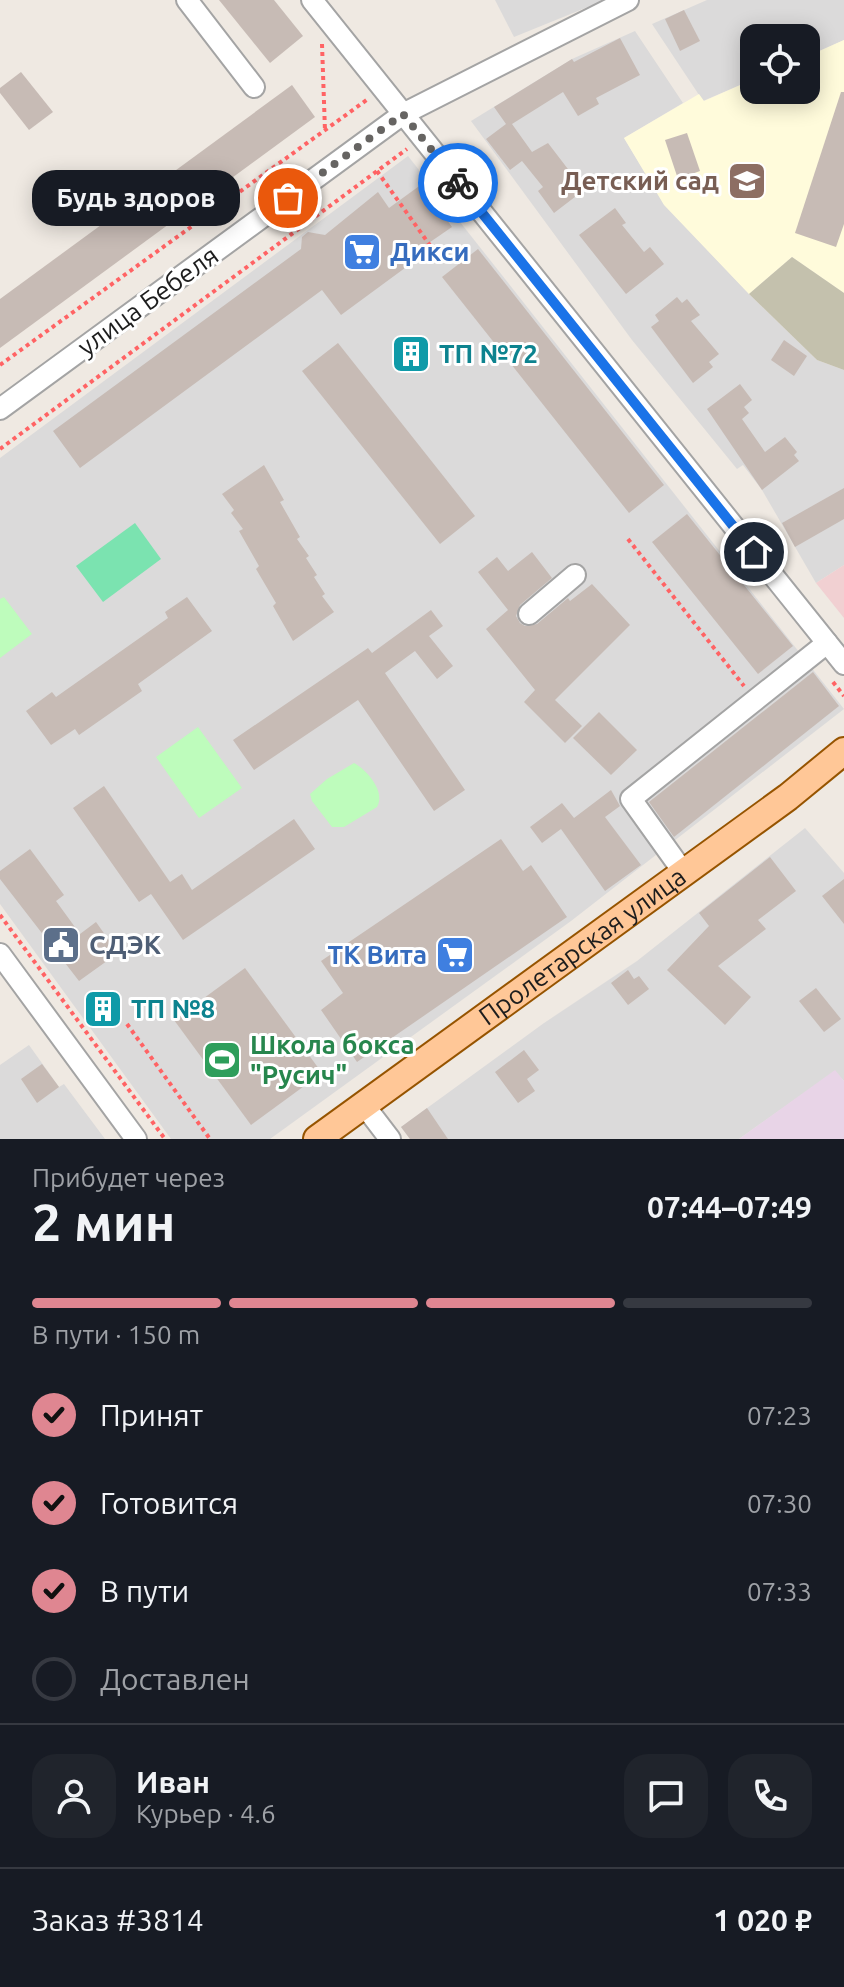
<!DOCTYPE html>
<html lang="ru">
<head>
<meta charset="utf-8">
<style>
	body { margin:0; font-family:Ubuntu,sans-serif; background:#20242c; color:#f1f3f6; height:100vh; display:flex; flex-direction:column; font-size:30px; white-space:nowrap }
	* { box-sizing:border-box; margin:0 }
	p { font-size:26px; color:#9ea1a6 }
	.icon { flex:none; width:44px; height:44px; fill:none; stroke:currentColor; stroke-width:2; stroke-linecap:round; stroke-linejoin:round }
	.map { position:relative; height:1139px; overflow:hidden }
	.drawer { display:flex; flex-direction:column; background:#171b24; flex:1 }
	.drawer>* { flex:none }
	.controls { position:absolute; left:740px; top:24px; display:grid; gap:16px }
	.controls a { display:grid; place-items:center; width:80px; height:80px; border-radius:16px; background:#171b24; box-shadow:0 4px 20px #0003; font-size:40px }
	.pin { position:absolute; display:grid; place-items:center; width:68px; height:68px; color:#fff; margin:-34px; border:4px solid #fff; border-radius:50%; box-shadow:0 2px 8px #0007 }
	.courier { position:absolute; display:grid; place-items:center; width:80px; height:80px; margin:-40px; border:6px solid #1a73e8; border-radius:50%; background:#fff; color:#222; box-shadow:0 2px 10px #0007 }
	.bubble { position:absolute; height:56px; border-radius:24px; background:#171b24; box-shadow:0 4px 20px #0003; font-size:26px; font-weight:700; line-height:56px; text-align:center }
	.headline em { font-style:normal; font-weight:700 }
	.headline div { display:flex; flex-direction:column-reverse }
	.headline { display:flex; align-items:center; justify-content:space-between; height:136px; padding:0 32px }
	h1 { font-size:52px; font-weight:700; line-height:60px }
	.bar { display:grid; grid-template-columns:repeat(4,1fr); gap:12px 8px; align-content:center; height:96px; padding:0 32px }
	.bar i { height:10px; border-radius:6px; background:#363941 }
	.bar .selected { background:#df8691 }
	.bar p { grid-column:span 4 }
	.line { display:flex; align-items:center; gap:20px; padding:0 32px; border-top:2px solid #363941 }
	.line div { flex:1 }
	.round { display:grid; place-items:center; flex:none; width:84px; height:84px; border-radius:24px; background:#20242c }
	ol { padding:0 32px; list-style:none }
	li { display:flex; align-items:center; gap:24px; height:88px }
	li p { margin-inline-start:auto }
	li .icon { padding:8px; border-radius:50%; background:#df8691; color:#111; stroke-width:4 }
	li:last-child { color:#9ea1a6 }
	li i { width:44px; height:44px; border:4px solid #363941; border-radius:50% }
	.map>svg:first-child { display:block }
	.residential { fill:#dbdada }
	.commercial { fill:#f1d0d2 }
	.industrial { fill:#e8d4e7 }
	.education { fill:#fffbdb }
	.construction { fill:#c4c1ad }
	.park { fill:#befcbc }
	.pitch { fill:#7be3b0 }
	.building { fill:#c7bbb5 }
	.lines { fill:none; stroke-linecap:round; stroke-linejoin:round }
	.minor-casing { stroke:#a4a4a4; stroke-width:24 }
	.major-casing { stroke:#965400; stroke-width:30 }
	.path { stroke:#ff6364; stroke-width:4; stroke-dasharray:4 4; stroke-linecap:butt }
	.minor { stroke:#fff; stroke-width:20 }
	.major { stroke:#ffc797; stroke-width:26 }
	.done { stroke:#666462; stroke-width:8; stroke-dasharray:0 14.4 }
	.route { stroke:#1a73e8; stroke-width:10 }
	.labels { text-anchor:middle; stroke-width:6; stroke-linejoin:round; paint-order:stroke }
	.education-label { font-size:26px; font-weight:bold; fill:#785e54; stroke:#fff; text-anchor:end }
	.shop-label { font-size:26px; font-weight:bold; fill:#366cbe; stroke:#fff; text-anchor:start }
	.street-label { font-size:26px; fill:#1d1d1d; stroke:#fff }
	.culture-label { font-size:26px; font-weight:bold; fill:#0d838f; stroke:#fff; text-anchor:start }
	.service-label { font-size:26px; font-weight:bold; fill:#4e5e75; stroke:#fff; text-anchor:start }
	.leisure-label { font-size:26px; font-weight:bold; fill:#27864d; stroke:#fff; text-anchor:start }
</style>
</head>
<body>
<div class="map">
<svg width="844" height="1139" viewBox="0 0 844 1139">
	<rect width="100%" height="100%" fill="#efe9e2"/>
	<g class="residential">
		<polygon points="495,0 605,0 514,37"/>
		<polygon points="707,0 844,0 844,40 806,57 806,38 754,38 754,79 703,101 652,24"/>
		<polygon points="635,31 683,103 624,138 664,204 749,294 817,360 844,370 844,565 816,583 762,490 743,465 737,469 632,340 471,121 572,59"/>
		<polygon points="408,156 844,709 571,921 270,1139 171,1139 0,904 0,458"/>
		<polygon points="805,828 844,873 844,1081 835,1071 739,1139 410,1139 401,1127 544,1023 637,961"/>
		<polygon points="29,1045 59,1087 64,1084 105,1139 0,1139 0,1065"/>
	</g>
	<polygon class="commercial" points="844,565 844,618 816,583"/>
	<polygon class="industrial" points="835,1070 844,1081 844,1139 739,1139"/>
	<polygon class="education" points="844,40 844,293 792,257 749,294 664,205 624,138 699,94 704,101 754,79 754,90 806,90 806,57"/>
	<polygon class="construction" points="792,257 844,293 844,370 817,360 749,294"/>
	<g class="park">
		<polygon points="4,597 32,634 0,658 0,599"/>
		<polygon points="198,727 242,788 199,818 156,757"/>
		<path d="M 354,763 C 367,770 386,792 377,807 L 344,827 L 332,827 L 312,801 L 310,794 L 327,779 Z"/>
	</g>
	<polygon class="pitch" points="135,523 161,559 103,602 76,566"/>
	<g class="building">
		<polygon points="219,0 274,0 303,36 270,63"/>
		<polygon points="684,10 700,41 680,51 665,19"/>
		<polygon points="620,38 640,75 596,98 599,104 578,116 563,92 512,124 532,152 548,143 584,190 554,213 538,191 543,187 522,161 510,170 486,139 506,124 494,107 572,59 574,62"/>
		<polygon points="21,72 53,112 29,130 0,93 0,88"/>
		<polygon points="292,85 315,117 0,348 0,299"/>
		<polygon points="841,92 844,92 844,224 836,247 795,233"/>
		<polygon points="687,133 700,171 678,179 665,140"/>
		<polygon points="422,184 452,227 420,249 424,254 341,315 322,290 80,468 53,431 301,249 302,237 308,232 325,235 378,192 389,208"/>
		<polygon points="615,208 626,223 622,225 644,252 650,247 664,264 626,294 579,235"/>
		<polygon points="478,249 664,485 629,513 442,277"/>
		<polygon points="677,297 682,303 687,299 700,315 691,321 719,354 709,362 713,367 693,383 651,327 659,321 655,315"/>
		<polygon points="412,339 426,356 410,369 396,351"/>
		<polygon points="784,340 807,356 794,376 771,360"/>
		<polygon points="338,343 475,516 440,544 302,371"/>
		<polygon points="740,384 752,400 744,407 749,413 742,419 765,452 785,437 797,452 794,455 799,461 762,490 707,409"/>
		<polygon points="264,465 284,500 280,502 300,537 297,539 309,556 306,558 317,575 314,577 325,594 322,596 334,612 293,641 273,606 276,603 256,569 259,566 239,531 243,529 231,513 234,510 222,494"/>
		<polygon points="844,488 844,519 795,547 782,523"/>
		<polygon points="687,514 793,646 758,674 652,542"/>
		<polygon points="532,552 552,578 520,605 516,616 520,623 525,626 537,624 568,598 570,601 592,584 630,625 555,700 582,726 565,743 524,702 535,690 486,629 508,610 478,572 497,557 508,571"/>
		<polygon points="187,597 212,631 138,684 142,691 79,735 75,729 51,745 26,711 52,692 56,697 168,618 165,612"/>
		<polygon points="431,610 443,626 429,636 453,666 437,679 415,651 385,673 465,790 434,811 358,700 254,770 233,740 368,648 372,653"/>
		<polygon points="813,672 839,706 674,837 649,802"/>
		<polygon points="599,712 637,750 611,775 573,738"/>
		<polygon points="104,786 170,882 182,874 192,890 294,819 315,849 183,940 151,894 139,902 73,808"/>
		<polygon points="611,790 620,806 605,817 641,865 605,891 561,829 542,843 530,827 562,803 574,818"/>
		<polygon points="501,839 523,871 531,865 567,917 357,1062 321,1010 343,993 321,961"/>
		<polygon points="30,849 64,895 56,901 80,934 96,922 118,953 79,981 0,879 0,871"/>
		<polygon points="770,857 796,891 758,920 766,929 718,966 751,997 725,1025 667,970 709,926 699,913"/>
		<polygon points="844,879 844,924 822,896"/>
		<polygon points="245,968 322,1073 251,1125 174,1020"/>
		<polygon points="628,970 634,979 639,976 649,989 628,1005 611,983"/>
		<polygon points="816,988 841,1019 824,1032 799,1001"/>
		<polygon points="524,1050 539,1070 527,1079 535,1091 518,1103 495,1072"/>
		<polygon points="42,1064 59,1087 37,1103 21,1079"/>
		<polygon points="427,1108 448,1139 410,1139 401,1127"/>
	</g>
	<g class="lines">
		<defs>
			<g id="minor">
				<polyline points="187,0 254,87"/>
				<polyline points="312,0 844,664"/>
				<polyline points="0,409 403,114 628,0"/>
				<polyline points="529,614 575,575"/>
				<polyline points="684,873 631,799 827,643"/>
				<polyline points="0,954 136,1139"/>
				<polyline points="364,1105 390,1139"/>
			</g>
			<g id="major">
				<path id="s1" d="M 317,1139 L 788,797 L 844,751"/>
			</g>
		</defs>
		<use href="#minor" class="minor-casing"/>
		<use href="#major" class="major-casing"/>
		<g class="path">
			<polyline points="322,44 325,131"/>
			<polyline points="377,171 439,258"/>
			<polyline points="0,365 368,99"/>
			<polyline points="0,449 407,149"/>
			<polyline points="628,539 744,686"/>
			<polyline points="833,682 844,696"/>
			<polyline points="0,915 165,1139"/>
			<polyline points="127,1024 210,1139"/>
		</g>
		<use href="#minor" class="minor"/>
		<use href="#major" class="major"/>
	</g>
	<g class="lines">
		<polyline class="done" points="288,198 403,114 458,183"/>
		<polyline class="route" points="458,183 754,552"/>
	</g>
	<defs>
		<symbol id="school-square" viewBox="-11 -11 22 22"><rect x="-9" y="-9" width="18" height="18" rx="4" fill="#8d6e63" stroke="#fff"/><path d="M0-5L7-2L0 1L-7-2ZM-4 1L0 2.5L4 1V4Q0 6-4 4Z" fill="#fff"/></symbol>
		<symbol id="supermarket-square" viewBox="-11 -11 22 22"><rect x="-9" y="-9" width="18" height="18" rx="4" fill="#3f7fe0" stroke="#fff"/><path d="M-6-5.5h2.5l.6 2H6L4.5 2H-2.5L-4.4-4H-6ZM-1.5 3.2a1.3 1.3 0 1 0 .1 0ZM3 3.2a1.3 1.3 0 1 0 .1 0Z" fill="#fff"/></symbol>
		<symbol id="building-square" viewBox="-11 -11 22 22"><rect x="-9" y="-9" width="18" height="18" rx="4" fill="#0f9aa8" stroke="#fff"/><path d="M-4-6H4V6H1V3H-1V6H-4ZM-2.5-4.3h1.7v1.8h-1.7ZM.8-4.3h1.7v1.8H.8ZM-2.5-1h1.7V.8h-1.7ZM.8-1h1.7V.8H.8Z" fill="#fff"/></symbol>
		<symbol id="civic-square" viewBox="-11 -11 22 22"><rect x="-9" y="-9" width="18" height="18" rx="4" fill="#5c6f8a" stroke="#fff"/><path d="M-.6-6.5H3V-4.5H.6V-3L4-1V1h2V6H-6V1h2V-1L-.6-3ZM-1.2 2.5V6h2.4V2.5Z" fill="#fff"/></symbol>
		<symbol id="stadium-square" viewBox="-11 -11 22 22"><rect x="-9" y="-9" width="18" height="18" rx="4" fill="#2e9e5b" stroke="#fff"/><path d="M0-5a6.5 5 0 1 0 0 10a6.5 5 0 1 0 0-10ZM-3.5-1.8h7v3.6h-7Z" fill="#fff"/></symbol>
	</defs>
	<g fill-rule="evenodd">
		<use href="#school-square" x="725" y="159" width="44" height="44"/>
		<use href="#supermarket-square" x="340" y="230" width="44" height="44"/>
		<use href="#building-square" x="389" y="332" width="44" height="44"/>
		<use href="#civic-square" x="39" y="923" width="44" height="44"/>
		<use href="#supermarket-square" x="433" y="933" width="44" height="44"/>
		<use href="#building-square" x="81" y="987" width="44" height="44"/>
		<use href="#stadium-square" x="200" y="1038" width="44" height="44"/>
	</g>
	<g class="labels">
		<g class="education-label">
			<text x="719" y="190">Детский сад</text>
		</g>
		<g class="shop-label">
			<text x="390" y="261">Дикси</text>
			<text x="427" y="964" text-anchor="end">ТК Вита</text>
		</g>
		<g class="street-label">
			<text transform="translate(148 301) rotate(-36)" y="9">улица Бебеля</text>
			<text dy="9" stroke="none"><textPath href="#s1" startOffset="328">Пролетарская улица</textPath></text>
		</g>
		<g class="culture-label">
			<text x="439" y="363">ТП №72</text>
			<text x="131" y="1018">ТП №8</text>
		</g>
		<g class="service-label">
			<text x="89" y="954">СДЭК</text>
		</g>
		<g class="leisure-label">
			<text x="250" y="1054">Школа бокса<tspan x="250" dy="30">"Русич"</tspan></text>
		</g>
	</g>
</svg>
<div class="controls">
<a><svg class="icon" aria-label="locate" viewBox="0 0 24 24"><circle cx="12" cy="12" r="6"/><path d="M12 2v4M12 18v4M2 12h4M18 12h4"/></svg></a>
</div>
<div class="pin" style="left:288px;top:198px;background:#ea580c"><svg class="icon" aria-label="bag" viewBox="0 0 24 24"><path d="M5 8h14l-1 12H6zM9 8a3 3 0 0 1 6 0"/></svg></div>
<div class="pin" style="left:754px;top:552px;background:#1f2937"><svg class="icon" aria-label="home" viewBox="0 0 24 24"><path d="M3 11l9-7 9 7M6 9v11h12V9"/></svg></div>
<div class="courier" style="left:458px;top:183px"><svg class="icon" aria-label="bike" viewBox="0 0 24 24"><circle cx="6" cy="16" r="4"/><circle cx="18" cy="16" r="4"/><path d="M6 16l4-8h5l3 8M10 8l3 8H6M13 5h3"/></svg></div>
<div class="bubble" style="left:32px;top:170px;width:208px">Будь здоров</div>
</div>
<section class="drawer">
<div class="headline"><div><h1>2 мин</h1><p>Прибудет через</p></div><em>07:44–07:49</em></div>
<div class="bar"><i class="selected"></i><i class="selected"></i><i class="selected"></i><i></i><p>В пути · 150 m</p></div>
<ol>
<li><svg class="icon" aria-label="check" viewBox="0 0 24 24"><path d="M5 12l5 5 9-10"/></svg>Принят<p>07:23</p></li>
<li><svg class="icon" aria-label="check" viewBox="0 0 24 24"><path d="M5 12l5 5 9-10"/></svg>Готовится<p>07:30</p></li>
<li><svg class="icon" aria-label="check" viewBox="0 0 24 24"><path d="M5 12l5 5 9-10"/></svg>В пути<p>07:33</p></li>
<li><i></i>Доставлен</li>
</ol>
<div class="line" style="height:144px"><a class="round"><svg class="icon" aria-label="person" viewBox="0 0 24 24"><circle cx="12" cy="8" r="4"/><path d="M4 21q1-7 8-7t8 7"/></svg></a><div><b>Иван</b><p>Курьер · 4.6</p></div><a class="round"><svg class="icon" aria-label="chat" viewBox="0 0 24 24"><path d="M4 5h16v11H9l-5 4z"/></svg></a><a class="round"><svg class="icon" aria-label="phone" viewBox="0 0 24 24"><path d="M5 4h4l2 5-3 2q2 4 5 5l2-3 5 2v4C11 20 4 13 5 4z"/></svg></a></div>
<div class="line" style="height:104px"><div>Заказ #3814</div><b>1 020 ₽</b></div>
</section>
</body>
</html>
